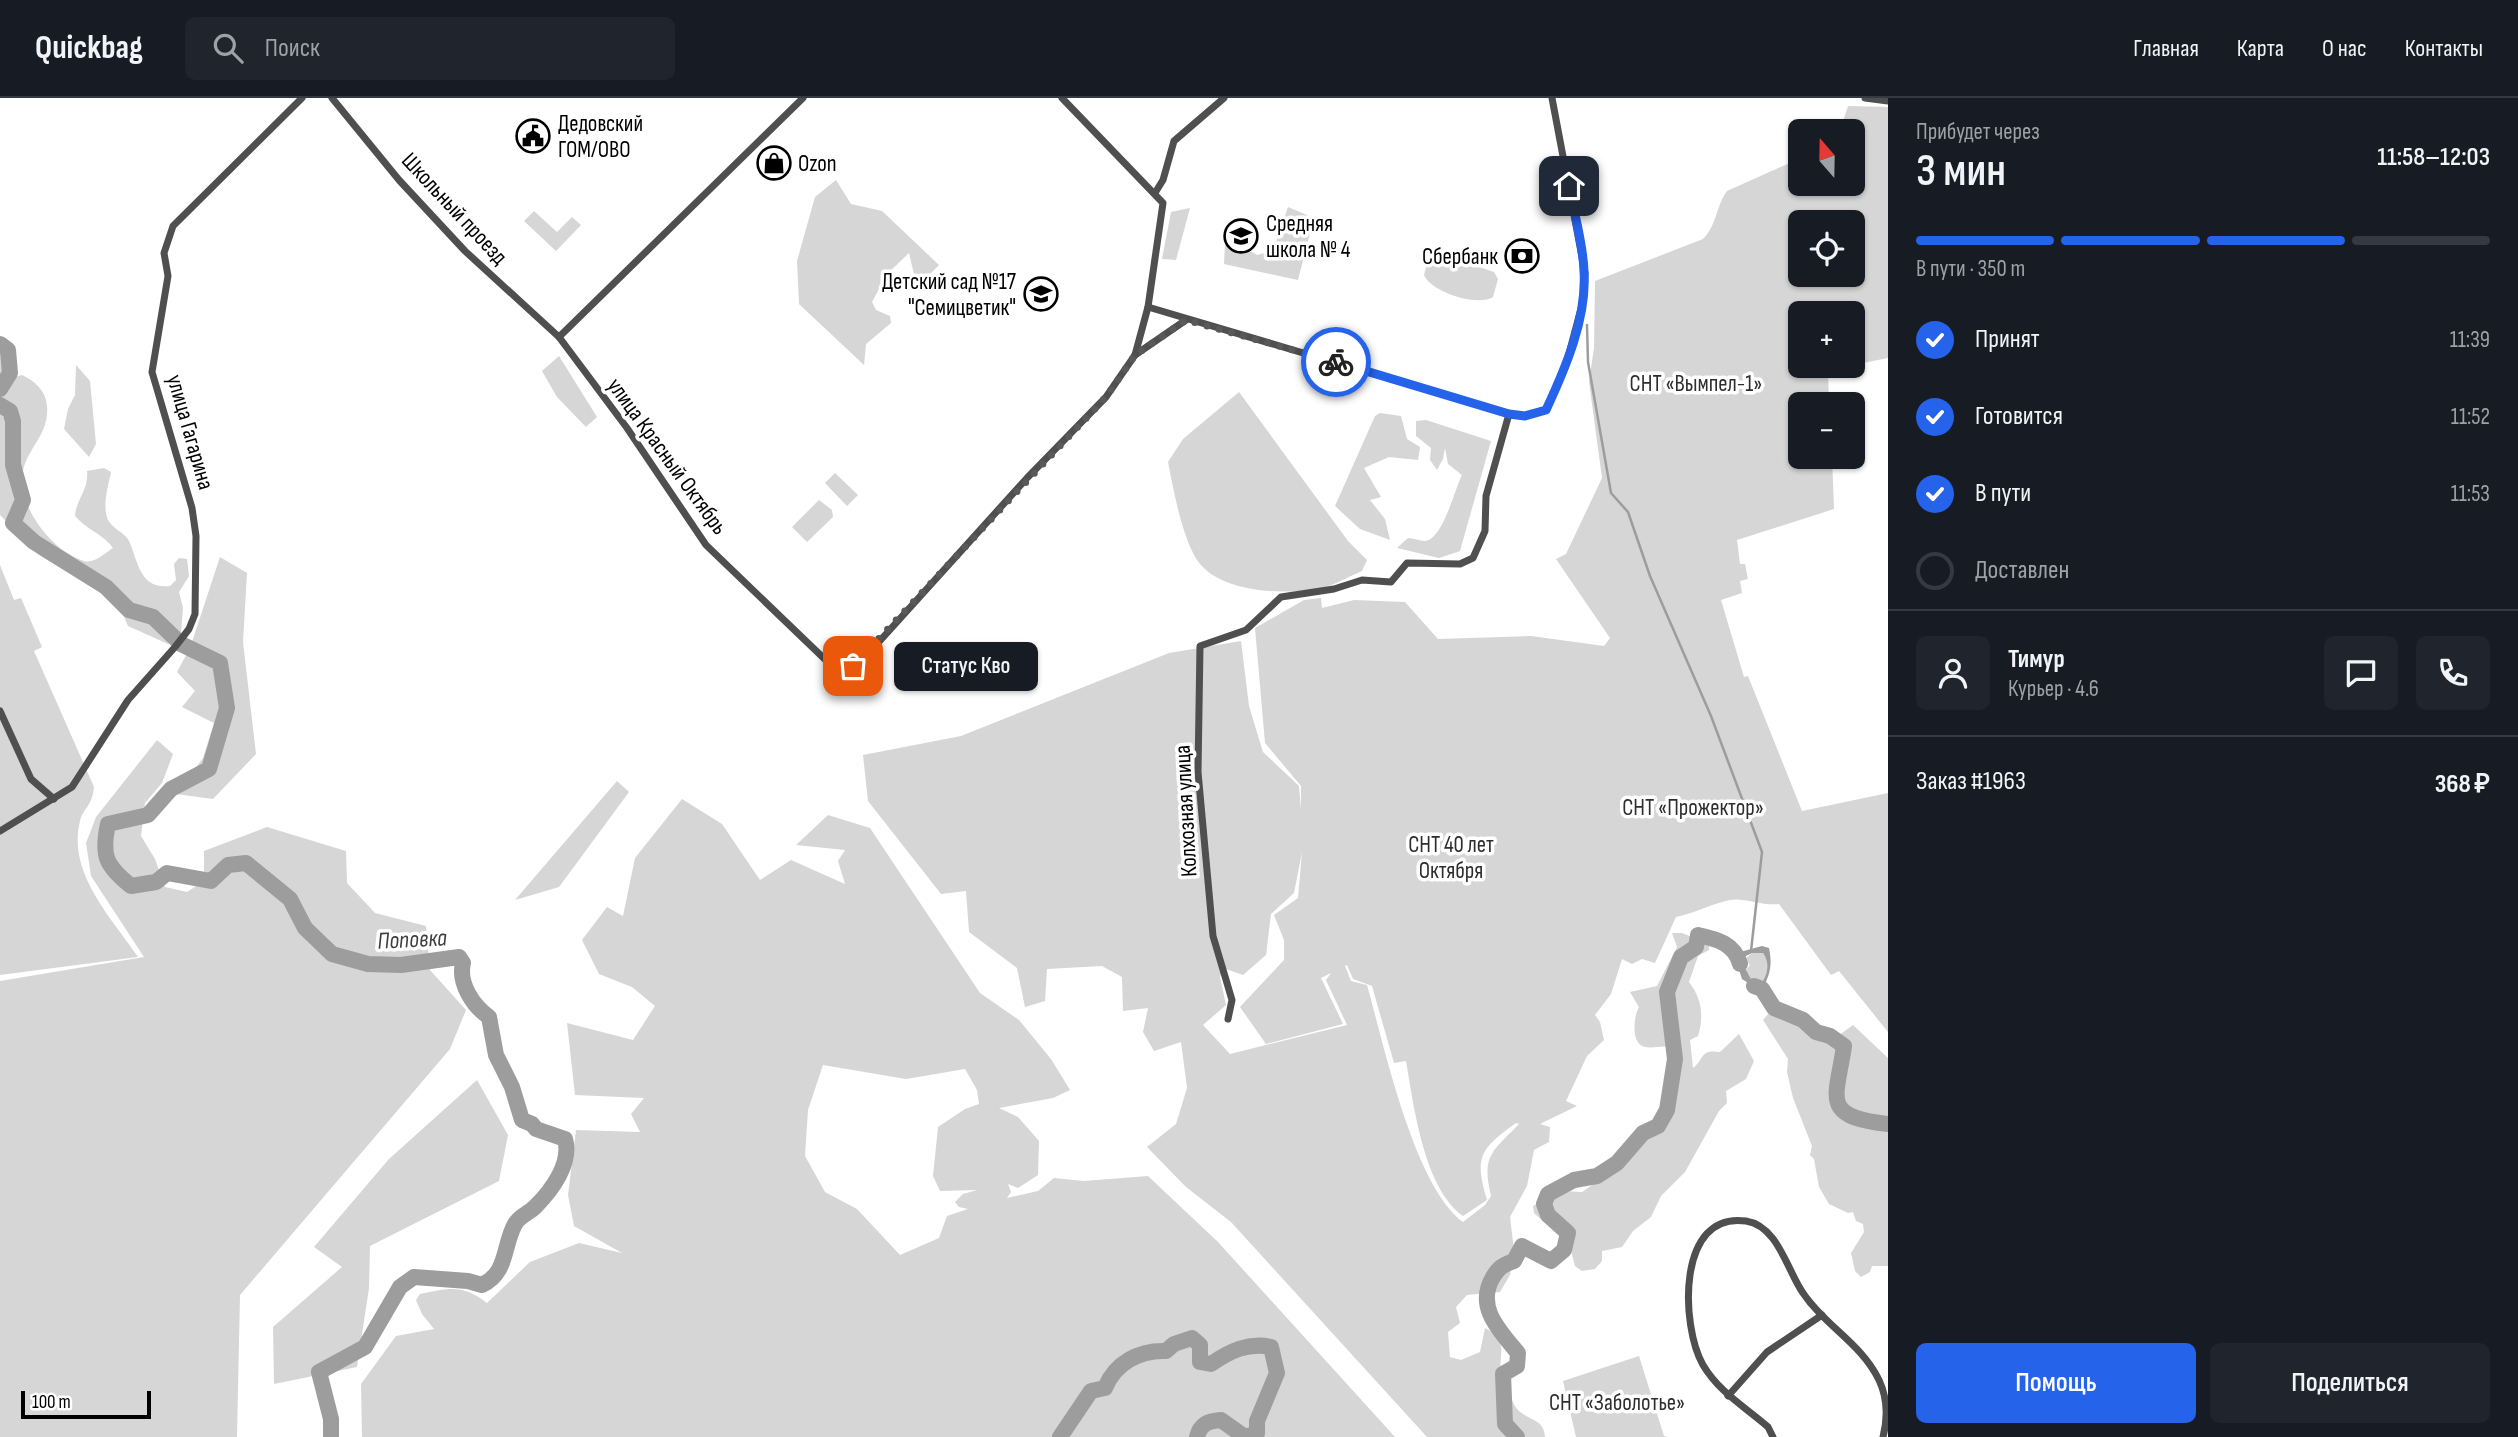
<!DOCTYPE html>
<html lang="ru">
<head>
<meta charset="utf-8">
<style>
	body { margin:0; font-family:"Sofia Sans Condensed",sans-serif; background:#20242c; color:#f1f3f6; height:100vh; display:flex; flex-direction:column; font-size:26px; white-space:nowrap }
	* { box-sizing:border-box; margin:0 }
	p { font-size:23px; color:#9ea1a6 }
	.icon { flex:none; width:38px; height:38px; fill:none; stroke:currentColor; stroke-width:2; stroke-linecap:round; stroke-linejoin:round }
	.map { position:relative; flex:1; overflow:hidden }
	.details { display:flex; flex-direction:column; background:#171b24; width:630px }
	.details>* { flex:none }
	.needle { width:46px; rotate:340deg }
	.tools { position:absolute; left:1788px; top:21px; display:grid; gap:14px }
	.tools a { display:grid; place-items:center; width:77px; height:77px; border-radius:10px; background:#171b24; box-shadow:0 2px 5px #0004; font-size:35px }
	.scale { position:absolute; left:21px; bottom:18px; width:130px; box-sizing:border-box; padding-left:7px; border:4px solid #000; border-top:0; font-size:19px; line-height:24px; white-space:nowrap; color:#000; -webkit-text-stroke:5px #fff; paint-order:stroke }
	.pin { position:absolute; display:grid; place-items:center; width:60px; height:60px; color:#fff; margin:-30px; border-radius:14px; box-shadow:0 4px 10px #0006 }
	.courier { position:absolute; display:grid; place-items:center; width:70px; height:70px; margin:-35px; border:5px solid #2563eb; border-radius:50%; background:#fff; color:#222; box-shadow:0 2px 9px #0007 }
	.bubble { position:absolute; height:49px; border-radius:10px; background:#171b24; box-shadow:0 2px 5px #0004; font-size:23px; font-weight:600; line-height:49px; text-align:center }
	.overview em { font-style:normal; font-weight:600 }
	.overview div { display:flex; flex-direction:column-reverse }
	.overview { display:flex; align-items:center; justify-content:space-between; height:119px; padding:0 28px }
	h1 { font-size:46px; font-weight:600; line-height:52px }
	.bar { display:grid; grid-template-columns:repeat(4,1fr); gap:10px 7px; align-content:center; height:84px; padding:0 28px }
	.bar i { height:9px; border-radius:5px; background:#363941 }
	.bar .current { background:#2563eb }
	.bar p { grid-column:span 4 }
	.line { display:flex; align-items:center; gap:18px; padding:0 28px; border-top:2px solid #363941 }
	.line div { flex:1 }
	.round { display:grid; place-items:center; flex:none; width:74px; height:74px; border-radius:10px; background:#20242c }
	ol { padding:0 28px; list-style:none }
	li { display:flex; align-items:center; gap:21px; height:77px }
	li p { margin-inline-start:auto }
	li .icon { padding:7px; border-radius:50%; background:#2563eb; color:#fff; stroke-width:4 }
	li:last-child { color:#9ea1a6 }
	li i { width:38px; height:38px; border:4px solid #363941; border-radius:50% }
	.button { display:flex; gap:14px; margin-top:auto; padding:14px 28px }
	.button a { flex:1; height:80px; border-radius:10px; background:#2563eb; color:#fff; font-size:28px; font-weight:600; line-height:80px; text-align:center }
	.button a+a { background:#20242c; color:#f1f3f6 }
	header { display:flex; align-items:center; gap:42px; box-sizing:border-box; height:98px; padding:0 35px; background:#171b24; border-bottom:2px solid #363941 }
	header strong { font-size:33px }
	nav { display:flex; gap:38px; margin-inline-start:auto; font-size:24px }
	.search { width:490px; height:63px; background:#20242c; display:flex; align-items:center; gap:18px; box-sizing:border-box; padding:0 24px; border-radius:10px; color:#9ea1a6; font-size:26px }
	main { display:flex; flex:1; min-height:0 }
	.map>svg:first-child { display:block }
	.green { fill:#d6d6d6; fill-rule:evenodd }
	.water { fill:#9d9d9d; fill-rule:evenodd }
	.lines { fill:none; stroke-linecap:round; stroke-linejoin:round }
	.stream { stroke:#9d9d9d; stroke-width:2.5 }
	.river { stroke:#9d9d9d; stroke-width:16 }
	.street { stroke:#4f4f4f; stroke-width:7 }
	.done { stroke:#595959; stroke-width:7; stroke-dasharray:0 12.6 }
	.route { stroke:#2563eb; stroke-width:9 }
	.labels { text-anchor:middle; stroke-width:7; stroke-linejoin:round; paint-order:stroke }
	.poi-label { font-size:23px; fill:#000; stroke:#fff; text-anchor:start }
	.street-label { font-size:23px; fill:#000; stroke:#fff }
	.park-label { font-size:23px; fill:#2d2d2d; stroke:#fff }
	.water-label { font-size:24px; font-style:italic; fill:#3e3e3e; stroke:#fff }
</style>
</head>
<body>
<header>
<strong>Quickbag</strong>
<div class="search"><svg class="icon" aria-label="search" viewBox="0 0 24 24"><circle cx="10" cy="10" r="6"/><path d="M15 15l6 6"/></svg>Поиск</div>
<nav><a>Главная</a><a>Карта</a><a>О нас</a><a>Контакты</a></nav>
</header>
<main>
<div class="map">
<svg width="1888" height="1339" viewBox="0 0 1888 1339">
	<rect width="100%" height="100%" fill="#fff"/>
	<g class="green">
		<path d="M 1848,8 L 1888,9 L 1888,260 L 1853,267 L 1853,215 L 1801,215 L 1801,268 L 1851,268 L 1828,272 L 1829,306 L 1801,306 L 1801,359 L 1832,359 L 1834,411 L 1737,442 L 1740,466 L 1745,466 L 1748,481 L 1740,483 L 1742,495 L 1721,502 L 1744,579 L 1748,578 L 1802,713 L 1888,695 L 1888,934 L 1839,873 L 1831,877 L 1779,806 C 1762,808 1743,799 1730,802 C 1711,806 1695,815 1676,819 L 1655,865 L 1642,861 L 1632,866 L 1622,861 L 1611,896 L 1595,917 L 1600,924 L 1604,942 L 1587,958 L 1566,1003 L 1577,1008 L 1540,1026 L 1550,1029 L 1549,1044 L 1534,1052 L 1527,1088 L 1510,1119 L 1514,1152 L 1510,1177 L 1500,1194 L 1467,1197 L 1456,1209 L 1460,1225 L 1448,1234 L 1450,1259 L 1461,1262 L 1480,1254 L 1485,1230 C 1514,1244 1493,1262 1504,1283 C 1509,1291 1512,1307 1519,1313 C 1530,1323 1544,1321 1545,1339 L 1427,1339 L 1231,1124 L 1186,1089 L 1147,1049 L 1176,1026 L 1187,990 L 1181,944 L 1154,953 L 1143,934 L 1148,910 L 1123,913 L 1122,879 L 1102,868 L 1047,871 L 1045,903 L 1025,909 L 1017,870 L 969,834 L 966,793 L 941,796 L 868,703 L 863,657 L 961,638 L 1169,555 L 1241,543 L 1249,608 L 1263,654 L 1299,688 L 1301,712 L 1301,688 L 1265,645 L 1255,530 L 1304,502 L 1321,500 L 1322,510 L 1354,502 L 1405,504 L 1438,541 L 1531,538 L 1604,548 L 1610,540 L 1556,461 L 1566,456 L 1602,380 L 1589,284 L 1594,250 L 1595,183 L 1703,141 C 1717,127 1716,108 1727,93 L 1801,60 L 1801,86 L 1853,86 L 1853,33 L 1840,33 ZM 1801,124 L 1853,124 L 1853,177 L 1801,177 ZM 1302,754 L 1298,800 L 1274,817 L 1284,842 L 1284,862 L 1240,909 L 1266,946 L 1343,926 L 1321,880 L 1331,875 L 1326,882 L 1347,927 L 1230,956 L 1203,927 L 1226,907 L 1220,879 L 1223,870 L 1243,877 L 1266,857 L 1271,816 L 1294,795 ZM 1347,867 L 1353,881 L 1372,888 L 1394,965 L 1406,963 C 1414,1009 1424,1090 1463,1118 L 1487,1102 C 1474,1059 1480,1051 1516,1025 L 1519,1026 C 1493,1053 1481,1057 1491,1098 L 1485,1107 L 1463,1124 C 1414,1088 1384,947 1367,887 L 1351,883 L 1345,868 Z"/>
		<polygon points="836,82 851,106 882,113 939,167 917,189 909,155 887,176 872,204 876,212 890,218 891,225 866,246 864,267 799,206 797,163 815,99"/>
		<polygon points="1288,109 1314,120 1298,182 1224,166 1225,147 1240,142 1245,150 1257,157 1273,153"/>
		<polygon points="1190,110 1176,162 1162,161 1171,114"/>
		<polygon points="534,113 557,134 572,119 581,127 556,153 524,123"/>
		<path d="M 1441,156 L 1494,174 L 1498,181 L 1493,199 C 1477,209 1431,194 1424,177 L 1428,162 Z"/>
		<path d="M 0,253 L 4,255 L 6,271 L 12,280 L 22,277 C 35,283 46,293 47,308 C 50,339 22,353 22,382 C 22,414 54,454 84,463 C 94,466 105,455 113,450 C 104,437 86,431 75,418 C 76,401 89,392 87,373 L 104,370 L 111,374 C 108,389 102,408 108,422 C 112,430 123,434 128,441 C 138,460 138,492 170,488 L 176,482 L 174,466 L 179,460 L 187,461 L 189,478 L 179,494 L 183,510 L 181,534 L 168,546 L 128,528 L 118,505 L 39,457 L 0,417 Z"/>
		<polygon points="559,258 597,319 586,329 557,299 542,273"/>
		<polygon points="76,267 90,283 96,346 89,359 64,331 68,311 75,297"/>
		<path d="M 1239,294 L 1348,443 L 1367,462 L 1362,473 C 1348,479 1331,489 1317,491 C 1280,497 1214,495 1194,457 C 1180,429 1174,394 1168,364 L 1183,341 Z"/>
		<polygon points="1380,315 1401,318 1407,341 1420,349 1418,362 1389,359 1364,370 1381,399 1370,402 1385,421 1390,442 1360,431 1335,408 1375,318"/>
		<path d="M 1426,322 L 1491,343 L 1460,453 L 1439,460 L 1397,450 L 1408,440 C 1413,440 1420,443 1425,443 C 1443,441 1454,393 1462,377 L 1448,366 L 1445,350 L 1443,361 L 1437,372 L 1430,362 L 1431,350 L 1416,338 L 1416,323 Z"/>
		<polygon points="835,375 858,397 847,408 825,385"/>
		<polygon points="819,402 832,412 833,419 807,444 792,429"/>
		<polygon points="220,459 247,475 243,544 256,656 213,701 176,696 203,660 214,625 182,609 195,593 177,574 190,550"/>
		<path d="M 0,467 L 14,502 L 21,500 L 42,549 L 34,553 L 94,689 C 92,709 83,710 80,723 C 67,775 111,819 138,859 L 0,877 Z"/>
		<polygon points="157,642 173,656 162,685 145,705 141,738 155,761 165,789 187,794 204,783 204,753 267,729 346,753 347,785 375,815 426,828 430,872 466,912 450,951 240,1197 237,1339 0,1339 0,883 144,859 91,778 86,745 96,719"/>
		<polygon points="617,683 629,694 559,789 515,802"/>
		<path d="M 682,701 L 722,726 L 760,782 L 791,762 L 845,786 L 838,763 L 845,752 L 796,747 L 828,717 L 870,730 L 980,895 L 1019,922 L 1051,961 L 1070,992 L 1053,1000 L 999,1010 L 1018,1019 L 1039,1043 L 1038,1077 L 1018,1090 L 1008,1086 L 1011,1094 L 1007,1100 L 1038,1093 L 1054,1080 L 1084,1083 L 1148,1078 L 1218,1144 L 1395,1339 L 362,1339 L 361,1286 L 396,1238 L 434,1231 L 422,1216 L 416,1202 L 420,1196 C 450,1190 462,1186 487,1205 L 530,1164 L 579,1145 L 622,1155 L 574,1128 L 568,1097 L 576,1032 L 640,1034 L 631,1016 L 644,1000 L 575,997 L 567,925 L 633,942 L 655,908 L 632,889 L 599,876 L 582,842 L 607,809 L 623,818 L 635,760 ZM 823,967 L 906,981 L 965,971 L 977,992 L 979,1006 L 965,1011 L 938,1029 L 933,1078 L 940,1093 L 977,1092 L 963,1096 L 955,1104 L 959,1109 L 968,1111 L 947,1118 L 939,1140 L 900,1157 L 857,1111 L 825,1094 L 805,1058 L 808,1012 Z"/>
		<path d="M 1672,835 L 1682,835 L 1709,846 L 1709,852 L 1698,858 L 1689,884 C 1702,901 1704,918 1698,938 L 1690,942 L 1693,970 C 1705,961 1699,951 1720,954 L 1739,936 L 1754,963 L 1746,981 L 1726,993 L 1727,1005 L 1719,1013 L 1685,1074 L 1661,1098 L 1651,1119 L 1633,1133 L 1622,1149 L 1602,1153 L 1602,1163 L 1595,1171 L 1582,1173 L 1575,1168 L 1569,1145 L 1574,1138 L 1572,1131 L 1554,1123 L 1544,1124 L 1534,1115 L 1533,1108 L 1562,1093 L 1582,1094 L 1617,1070 L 1633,1049 L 1640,1029 L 1655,1032 L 1659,1026 L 1678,976 L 1668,965 L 1670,958 L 1678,957 L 1678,952 C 1666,945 1656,951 1645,949 C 1630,946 1634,917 1639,909 L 1630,894 L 1657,888 L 1677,849 Z"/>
		<path d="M 1752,855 L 1763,855 C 1770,865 1768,876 1761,886 L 1753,885 L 1745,873 L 1750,867 L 1745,861 Z"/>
		<polygon points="1769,915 1804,924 1809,937 1831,943 1853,927 1888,960 1888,1168 1872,1168 1870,1174 1861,1179 1855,1173 1851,1155 1864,1134 1863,1126 1856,1123 1853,1114 1848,1115 1829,1106 1819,1089 1814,1061 1810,1057 1812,1048 1793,1000 1787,974 1788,961 1763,922"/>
		<polygon points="477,982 508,1037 499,1083 370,1148 369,1190 357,1269 274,1286 273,1229 342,1169 314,1149 389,1061"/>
		<polygon points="1639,1258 1664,1338 1668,1339 1576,1339 1563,1283"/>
	</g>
	<path class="water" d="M 1762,848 L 1769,850 C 1772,865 1771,873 1765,886 L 1768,898 L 1742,881 L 1732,850 L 1740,854 ZM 1752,855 L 1763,855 C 1770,865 1768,876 1761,886 L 1753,885 L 1740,861 Z"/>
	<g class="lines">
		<polyline class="stream" points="1587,227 1588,264 1611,395 1628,414 1650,478 1711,618 1762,754 1751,853"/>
		<g class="river">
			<polyline points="0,246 8,252 10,275 0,291"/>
			<path d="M 0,307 L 10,313 L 13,323 L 13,367 L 23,402 L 13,425 L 34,444 L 106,489 L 129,512 L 153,519 L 181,546 L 220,565 L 227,610 L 209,671 L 171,691 L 148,717 L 108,726 C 101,758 106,768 131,788 L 156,784 L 167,775 L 211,783 L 228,767 L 246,765 L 290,801 L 305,830 L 332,856 L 368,866 L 401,867 L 459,859 L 463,865 C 458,885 473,908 489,919 L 496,957 L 512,989 L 522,1022 L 532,1026 L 536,1031 L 565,1041 C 572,1065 552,1092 535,1109 C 528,1116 520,1117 515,1126 C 503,1147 508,1175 482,1187 L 468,1183 L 414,1179 L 400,1189 L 365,1249 L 319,1274 L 331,1321 L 331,1339"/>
			<path d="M 1754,888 L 1762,891 L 1774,910 L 1803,922 L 1816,934 L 1830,938 L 1844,948 C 1837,999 1819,1019 1888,1026"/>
			<path d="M 1060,1339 L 1091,1293 L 1105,1290 C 1115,1265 1139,1252 1166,1253 L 1174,1246 L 1192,1240 L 1200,1247 L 1200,1264 L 1211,1266 C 1230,1253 1248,1244 1271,1249 L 1277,1275 L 1257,1323 L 1257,1335 L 1245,1339 L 1221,1322 C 1208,1323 1200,1326 1197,1339"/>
			<path d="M 1517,1339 L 1505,1326 L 1503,1276 L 1517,1268 L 1518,1255 C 1500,1233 1475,1209 1493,1179 C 1499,1169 1503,1167 1514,1163 L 1522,1148 L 1551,1163 L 1564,1152 L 1568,1135 L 1548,1117 L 1544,1106 L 1548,1096 L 1574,1082 L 1597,1078 L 1617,1065 L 1643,1035 L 1658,1028 L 1667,1012 L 1675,961 L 1667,894 L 1681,859 L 1696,849 L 1698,837 C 1717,841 1735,846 1740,866"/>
		</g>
		<g class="street">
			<polyline points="332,0 399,82 465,153 559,239 627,330 706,447 835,571 853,568 868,556 1027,380 1106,299 1135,257 1148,209 1163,105 1062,0"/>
			<polyline points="1865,0 1888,3"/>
			<polyline points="1155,95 1163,82 1174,43 1224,0"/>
			<polyline points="1148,209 1509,316 1525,318 1546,312 1566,267 1582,207 1585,175 1552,0"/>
			<polyline points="559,239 803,0"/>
			<polyline points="1135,257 1186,222"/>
			<polyline points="0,613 31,681 54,701"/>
			<polyline points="0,733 72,689 128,602 175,549 189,531 195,516 196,438 192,410 152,274 168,178 164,155 173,128 302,0"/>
			<polyline points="1228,921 1232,902 1213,838 1198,674 1200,548 1246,532 1281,499 1334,491 1362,482 1391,484 1407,465 1460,466 1473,460 1485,433 1486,398 1509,316"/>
			<polyline points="1728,1298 1767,1254 1822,1217"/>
			<path d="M 1773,1339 L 1768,1329 C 1745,1309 1719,1294 1703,1267 C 1681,1229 1676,1113 1746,1123 C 1778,1128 1787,1172 1803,1195 C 1825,1228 1861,1245 1879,1282 C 1888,1301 1888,1319 1883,1339"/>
		</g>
	</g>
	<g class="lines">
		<polyline class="done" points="853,568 1106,299 1135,257 1186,222 1336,264"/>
		<path class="route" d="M 1336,264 L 1509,316 L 1525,318 L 1546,312 C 1566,269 1587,220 1584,173 C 1583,144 1574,116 1569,88"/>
	</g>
	<defs>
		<symbol id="civic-ring" viewBox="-11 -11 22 22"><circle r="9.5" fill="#fff" stroke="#000" stroke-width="1.5"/><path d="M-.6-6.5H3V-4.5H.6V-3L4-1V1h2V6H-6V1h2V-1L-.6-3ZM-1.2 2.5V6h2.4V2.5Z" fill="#000"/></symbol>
		<symbol id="shop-ring" viewBox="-11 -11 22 22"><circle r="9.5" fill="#fff" stroke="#000" stroke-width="1.5"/><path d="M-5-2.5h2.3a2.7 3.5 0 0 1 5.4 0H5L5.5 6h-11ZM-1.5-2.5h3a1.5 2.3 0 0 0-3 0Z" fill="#000"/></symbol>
		<symbol id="school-ring" viewBox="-11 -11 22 22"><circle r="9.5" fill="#fff" stroke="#000" stroke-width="1.5"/><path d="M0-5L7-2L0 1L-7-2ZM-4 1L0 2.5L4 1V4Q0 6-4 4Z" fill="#000"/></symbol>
		<symbol id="bank-ring" viewBox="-11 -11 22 22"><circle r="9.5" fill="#fff" stroke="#000" stroke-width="1.5"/><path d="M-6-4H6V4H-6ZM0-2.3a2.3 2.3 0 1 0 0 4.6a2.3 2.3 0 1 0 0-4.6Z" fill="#000"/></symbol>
	</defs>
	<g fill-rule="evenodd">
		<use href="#civic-ring" x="514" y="19" width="38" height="38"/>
		<use href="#shop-ring" x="755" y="46" width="38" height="38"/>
		<use href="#school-ring" x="1222" y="119" width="38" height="38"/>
		<use href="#bank-ring" x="1503" y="139" width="38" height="38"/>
		<use href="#school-ring" x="1022" y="177" width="38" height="38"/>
	</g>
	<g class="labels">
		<g class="poi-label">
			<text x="558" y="33">Дедовский<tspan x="558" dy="26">ГОМ/ОВО</tspan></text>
			<text x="798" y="73">Ozon</text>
			<text x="1266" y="133">Средняя<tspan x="1266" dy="26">школа № 4</tspan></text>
			<text x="1498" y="166" text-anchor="end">Сбербанк</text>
			<text x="1016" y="191" text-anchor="end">Детский сад №17<tspan x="1016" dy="26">"Семицветик"</tspan></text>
		</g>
		<g class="street-label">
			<text transform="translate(455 110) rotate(47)" y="8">Школьный проезд</text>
			<text transform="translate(191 334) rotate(74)" y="8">улица Гагарина</text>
			<text transform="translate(668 358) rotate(54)" y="8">улица Красный Октябрь</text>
			<text transform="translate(1185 713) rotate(-93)" y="8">Колхозная улица</text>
		</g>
		<g class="park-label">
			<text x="1696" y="293">СНТ «Вымпел-1»</text>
			<text x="1693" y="717">СНТ «Прожектор»</text>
			<text x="1451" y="754">СНТ 40 лет<tspan x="1451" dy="26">Октября</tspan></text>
			<text x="1617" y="1312">СНТ «Заболотье»</text>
		</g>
		<g class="water-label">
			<text transform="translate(412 841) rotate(-3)" y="8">Поповка</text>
		</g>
	</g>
</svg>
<div class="tools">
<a><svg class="needle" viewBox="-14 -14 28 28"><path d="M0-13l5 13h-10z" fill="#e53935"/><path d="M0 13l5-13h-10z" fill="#9ea1a6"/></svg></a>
<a><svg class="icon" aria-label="locate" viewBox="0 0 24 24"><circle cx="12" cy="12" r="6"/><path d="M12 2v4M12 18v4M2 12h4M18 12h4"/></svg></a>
<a>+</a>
<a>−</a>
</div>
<div class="scale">100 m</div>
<div class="pin" style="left:853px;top:568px;background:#ea580c"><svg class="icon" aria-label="bag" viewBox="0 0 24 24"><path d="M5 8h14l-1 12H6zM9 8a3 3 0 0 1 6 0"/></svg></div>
<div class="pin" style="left:1569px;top:88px;background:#1f2937"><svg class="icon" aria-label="home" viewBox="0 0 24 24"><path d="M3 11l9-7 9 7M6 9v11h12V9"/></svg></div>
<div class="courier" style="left:1336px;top:264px"><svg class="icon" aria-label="bike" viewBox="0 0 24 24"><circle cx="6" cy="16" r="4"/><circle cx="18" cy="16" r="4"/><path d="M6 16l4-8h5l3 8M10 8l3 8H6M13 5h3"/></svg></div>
<div class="bubble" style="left:894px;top:544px;width:144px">Статус Кво</div>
</div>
<section class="details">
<div class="overview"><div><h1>3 мин</h1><p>Прибудет через</p></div><em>11:58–12:03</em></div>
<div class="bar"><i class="current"></i><i class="current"></i><i class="current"></i><i></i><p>В пути · 350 m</p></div>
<ol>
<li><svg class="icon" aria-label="check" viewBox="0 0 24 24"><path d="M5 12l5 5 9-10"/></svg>Принят<p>11:39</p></li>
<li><svg class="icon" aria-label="check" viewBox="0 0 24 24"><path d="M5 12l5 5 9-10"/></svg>Готовится<p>11:52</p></li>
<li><svg class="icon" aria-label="check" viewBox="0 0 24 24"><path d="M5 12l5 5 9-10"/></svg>В пути<p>11:53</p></li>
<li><i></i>Доставлен</li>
</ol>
<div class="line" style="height:126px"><a class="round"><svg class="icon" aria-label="person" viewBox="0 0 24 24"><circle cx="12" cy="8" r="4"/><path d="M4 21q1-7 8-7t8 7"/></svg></a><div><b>Тимур</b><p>Курьер · 4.6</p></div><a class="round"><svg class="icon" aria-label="chat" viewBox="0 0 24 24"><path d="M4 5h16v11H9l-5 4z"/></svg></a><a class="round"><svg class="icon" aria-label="phone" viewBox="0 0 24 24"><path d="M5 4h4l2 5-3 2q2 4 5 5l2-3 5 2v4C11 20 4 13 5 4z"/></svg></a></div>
<div class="line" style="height:91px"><div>Заказ #1963</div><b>368 ₽</b></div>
<div class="button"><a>Помощь</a><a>Поделиться</a></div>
</section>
</main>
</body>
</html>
